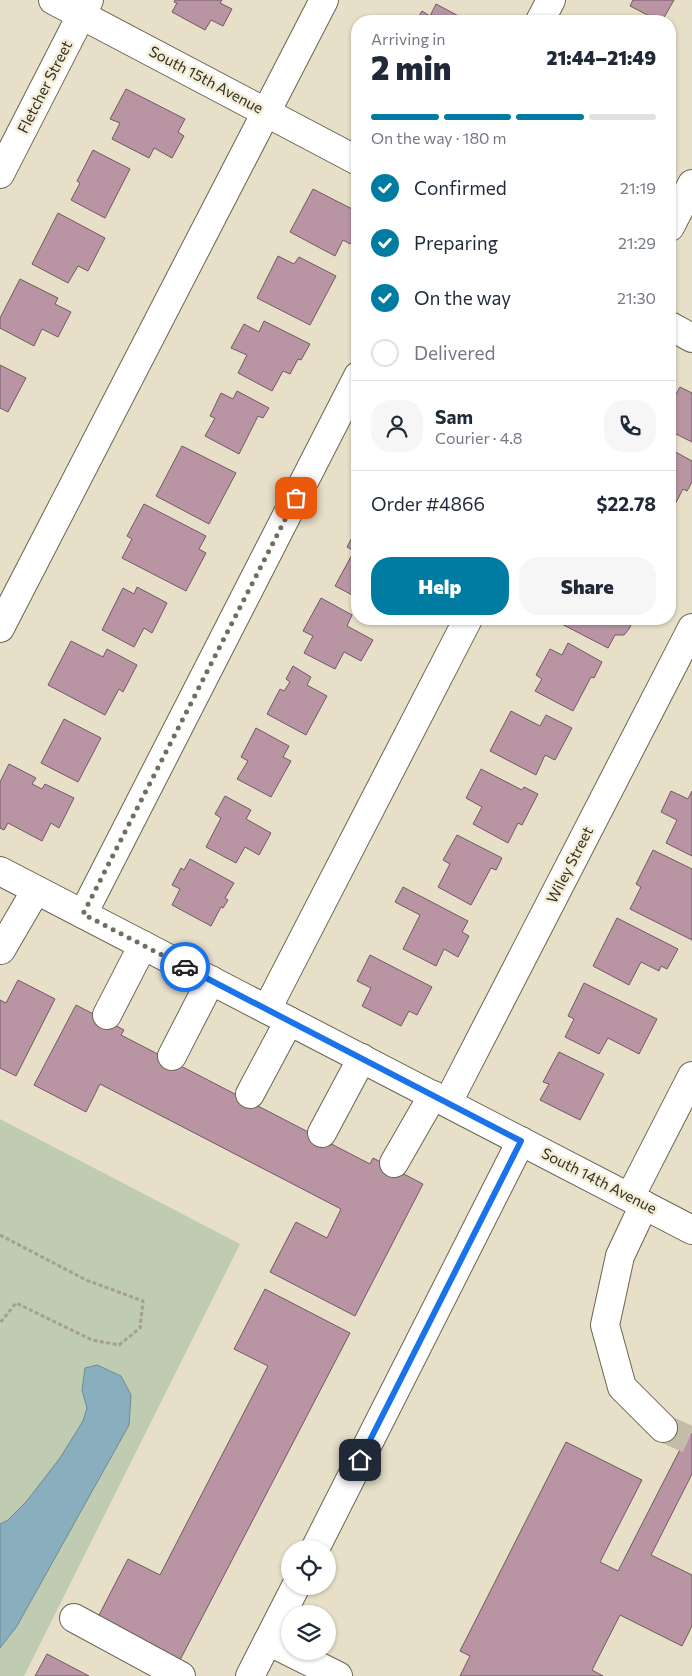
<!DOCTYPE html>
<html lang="en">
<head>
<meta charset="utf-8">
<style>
	body { margin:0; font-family:Commissioner,sans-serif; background:#f6f6f7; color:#1f2937; height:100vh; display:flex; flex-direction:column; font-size:19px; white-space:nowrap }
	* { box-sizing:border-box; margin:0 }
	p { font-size:16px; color:#747a83 }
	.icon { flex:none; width:28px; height:28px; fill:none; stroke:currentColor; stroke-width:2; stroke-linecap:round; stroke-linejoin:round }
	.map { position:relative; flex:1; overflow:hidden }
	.sheet { position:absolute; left:351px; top:15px; width:325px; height:610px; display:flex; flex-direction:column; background:#fff; border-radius:20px; box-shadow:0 1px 4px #0004 }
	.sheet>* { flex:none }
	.fabs { position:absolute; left:281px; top:1540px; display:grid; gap:10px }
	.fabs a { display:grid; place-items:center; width:55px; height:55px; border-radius:50%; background:#fff; box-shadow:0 1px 4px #0004; font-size:25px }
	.pin { position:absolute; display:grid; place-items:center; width:42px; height:42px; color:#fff; margin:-21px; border-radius:10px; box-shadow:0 2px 8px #0006 }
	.courier { position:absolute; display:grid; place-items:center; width:50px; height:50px; margin:-25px; border:4px solid #1a73e8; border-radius:50%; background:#fff; color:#222; box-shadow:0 1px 6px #0007 }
	.head em { font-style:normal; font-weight:800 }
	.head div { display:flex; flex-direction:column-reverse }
	.head { display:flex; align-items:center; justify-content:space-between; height:85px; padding:0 20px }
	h1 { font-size:32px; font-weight:800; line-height:38px }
	.bar { display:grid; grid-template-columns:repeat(4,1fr); gap:8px 5px; align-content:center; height:60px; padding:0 20px }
	.bar i { height:6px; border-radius:4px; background:#e0e1e3 }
	.bar .on { background:#007ca3 }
	.bar p { grid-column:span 4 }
	.line { display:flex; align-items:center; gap:12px; padding:0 20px; border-top:1px solid #e0e1e3 }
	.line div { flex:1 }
	.round { display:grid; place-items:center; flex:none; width:52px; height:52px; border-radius:20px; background:#f6f6f7 }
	ol { padding:0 20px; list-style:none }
	li { display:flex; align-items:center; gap:15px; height:55px }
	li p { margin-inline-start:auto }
	li .icon { padding:5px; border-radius:50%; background:#007ca3; color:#fff; stroke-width:4 }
	li:last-child { color:#747a83 }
	li i { width:28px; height:28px; border:2px solid #e0e1e3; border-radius:50% }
	.cta { display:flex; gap:10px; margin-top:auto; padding:10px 20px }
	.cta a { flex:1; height:58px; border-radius:20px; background:#007ca3; color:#fff; font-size:20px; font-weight:800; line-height:58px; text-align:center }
	.cta a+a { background:#f6f6f7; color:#1f2937 }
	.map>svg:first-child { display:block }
	.green { fill:#bfccb1 }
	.water { fill:#89afbf; stroke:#6f8991 }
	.building { fill:#b995a3; stroke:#705a63 }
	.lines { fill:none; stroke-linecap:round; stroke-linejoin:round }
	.minor-tunnel { stroke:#c3bca8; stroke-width:28; stroke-dasharray:28 14; stroke-linecap:butt }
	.minor-casing { stroke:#6b6550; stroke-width:30 }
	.path { stroke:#a59f8d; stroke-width:3; stroke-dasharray:4 2.5; stroke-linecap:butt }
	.minor { stroke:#fff; stroke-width:28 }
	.done { stroke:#716d5f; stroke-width:5; stroke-dasharray:0 9 }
	.route { stroke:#1a73e8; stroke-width:6 }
	.labels { text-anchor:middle; stroke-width:5; stroke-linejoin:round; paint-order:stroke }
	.street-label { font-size:15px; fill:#322f26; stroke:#f4edd5 }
</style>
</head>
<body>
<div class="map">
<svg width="692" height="1676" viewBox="0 0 692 1676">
	<rect width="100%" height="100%" fill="#e7dfc8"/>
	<polygon class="green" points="0,1119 240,1244 24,1676 0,1676"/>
	<polygon class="water" points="97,1365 121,1376 131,1395 129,1425 17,1626 0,1648 0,1524 8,1520 26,1502 60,1458 83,1421 87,1408 82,1390 85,1368"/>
	<g class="building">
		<polygon points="175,0 222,0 220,3 232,9 223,26 211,20 205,30 172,12 177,3 174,2"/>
		<polygon points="633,0 674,0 662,21 659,21 630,6"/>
		<polygon points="436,4 468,21 416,21 422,11 430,16"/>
		<polygon points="126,89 185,119 178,132 184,136 172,158 154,148 149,158 112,139 120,123 110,119"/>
		<polygon points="93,150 130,169 105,218 71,200 80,183 77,181"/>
		<polygon points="313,189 358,212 358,230 350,244 343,240 335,256 290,232"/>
		<polygon points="58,213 105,238 88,271 78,266 68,283 32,264"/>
		<polygon points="278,256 294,264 299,257 336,276 310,325 257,298"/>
		<polygon points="20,279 58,298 55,304 71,312 58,337 42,329 34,346 0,328 0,318"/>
		<polygon points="264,321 310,344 301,360 298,359 290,374 283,371 272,391 238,373 247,355 231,348 244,324 259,332"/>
		<polygon points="0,365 26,378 8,412 0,408"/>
		<polygon points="680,387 692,393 692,442 670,431 670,405"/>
		<polygon points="237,391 269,408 263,418 258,416 239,454 205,436 215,418 210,416 221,393 233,399"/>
		<polygon points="182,446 236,473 209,524 156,496"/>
		<polygon points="670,449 692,461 692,482 687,491 683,489 670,514"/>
		<polygon points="144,504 206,536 199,549 206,553 186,591 122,558 132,539 127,536"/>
		<polygon points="354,534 358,536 358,598 335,586 354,551 347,547"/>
		<polygon points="137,587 167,603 152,633 144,628 134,647 102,630 123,588 134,594"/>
		<polygon points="321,598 352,615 347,626 373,640 361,661 344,652 335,669 304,653 313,636 303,631"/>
		<polygon points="552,619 634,619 629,629 624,635 615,635 608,648"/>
		<polygon points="71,641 103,657 107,649 137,665 123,692 119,689 105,715 48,685"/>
		<polygon points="568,643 602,662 594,678 591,677 573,711 535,691 542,679 536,675 550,649 562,655"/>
		<polygon points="293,666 311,677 307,685 327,696 306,735 267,714 280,689 284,691 290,682 286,679"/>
		<polygon points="511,711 540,726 546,715 572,728 555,760 545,755 536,775 490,751"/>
		<polygon points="64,719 101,738 78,782 41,763"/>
		<polygon points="256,728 289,746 283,757 291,761 271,797 237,779 248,761 241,757"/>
		<polygon points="9,764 36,778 32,784 42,789 45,784 74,798 59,828 51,823 42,841 8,823 4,830 0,828 0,782"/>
		<polygon points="481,769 522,790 524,787 538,794 522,825 518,823 508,843 473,824 482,807 466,798"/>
		<polygon points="671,791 688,799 692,791 692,856 666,843 677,820 661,812"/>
		<polygon points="225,796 251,810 246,819 271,833 259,855 245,847 236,863 206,847 221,818 215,814"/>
		<polygon points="457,835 502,858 496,870 491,868 471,905 438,887 450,864 443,860"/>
		<polygon points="653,850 692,869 692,940 630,909 641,887 636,884"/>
		<polygon points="190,859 234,883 225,898 228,900 223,908 221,907 211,926 172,905 180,889 172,885 181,868 184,870"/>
		<polygon points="403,887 468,921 462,932 469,936 458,957 444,949 436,966 403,949 420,915 395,902"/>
		<polygon points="617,918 678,949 667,969 661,966 659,971 641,962 629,985 593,966"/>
		<polygon points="370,955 432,987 417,1015 409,1011 401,1026 362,1006 371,988 357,981"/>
		<polygon points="18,980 55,999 16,1076 0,1068 0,1000 6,1003"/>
		<polygon points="584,983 657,1019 639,1054 608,1038 599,1054 565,1037 574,1019 568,1016"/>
		<polygon points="76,1005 124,1030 121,1035 370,1164 373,1158 423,1184 355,1316 270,1272 296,1222 327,1238 341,1209 100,1084 86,1112 34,1085"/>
		<polygon points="559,1052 604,1074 580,1120 540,1100 549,1084 543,1082"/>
		<polygon points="265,1289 350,1333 180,1660 98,1617 128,1559 160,1575 268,1366 234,1349"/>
		<polygon points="689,1432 692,1434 692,1474 651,1555 692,1575 692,1626 682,1646 620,1615 592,1670 603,1676 460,1676 470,1656 460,1651 566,1442 642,1480 600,1562 618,1571"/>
		<polygon points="47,1654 89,1676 35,1676"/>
	</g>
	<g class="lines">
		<polyline class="minor-tunnel" points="663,1428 692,1441"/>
		<defs>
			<g id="minor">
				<polyline points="53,0 358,161"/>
				<polyline points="540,21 551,0"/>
				<polyline points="0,174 89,0"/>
				<polyline points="670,227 692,184"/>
				<polyline points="670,326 692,338"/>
				<polyline points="0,628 324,0"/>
				<polyline points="0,871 692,1230"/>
				<polyline points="83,914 358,376"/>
				<polyline points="0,949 1,950 36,890"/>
				<polyline points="267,1009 468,619"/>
				<polyline points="107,1015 143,945"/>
				<polyline points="172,1056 211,980"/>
				<polyline points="250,1094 289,1021"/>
				<polyline points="448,1102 692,628"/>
				<polyline points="322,1133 362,1058"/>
				<polyline points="394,1163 433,1095"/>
				<polyline points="630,1197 692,1076"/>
				<polyline points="644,1205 620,1256 605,1325 622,1387 663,1428"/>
				<polyline points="315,1549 521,1141"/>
				<polyline points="74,1618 181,1676"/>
				<polyline points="268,1641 338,1676"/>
				<polyline points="250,1676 296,1586"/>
			</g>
		</defs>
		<use href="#minor" class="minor-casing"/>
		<polyline class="path" points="0,1235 86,1280 143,1301 140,1328 119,1345 92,1340 16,1303 0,1323"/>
		<use href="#minor" class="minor"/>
	</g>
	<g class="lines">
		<polyline class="done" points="185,967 83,914 296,498"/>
		<polyline class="route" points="185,967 521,1141 360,1460"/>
	</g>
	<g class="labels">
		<g class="street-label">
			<text transform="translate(206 80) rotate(28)" y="5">South 15th Avenue</text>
			<text transform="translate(45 87) rotate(-63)" y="5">Fletcher Street</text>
			<text transform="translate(570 865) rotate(-63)" y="5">Wiley Street</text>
			<text transform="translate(599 1181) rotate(27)" y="5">South 14th Avenue</text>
		</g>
	</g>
</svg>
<div class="fabs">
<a><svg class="icon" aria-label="locate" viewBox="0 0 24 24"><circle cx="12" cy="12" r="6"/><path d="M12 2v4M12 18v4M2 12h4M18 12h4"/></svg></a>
<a><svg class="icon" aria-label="layers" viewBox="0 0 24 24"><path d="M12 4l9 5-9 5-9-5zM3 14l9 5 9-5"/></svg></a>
</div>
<div class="pin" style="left:296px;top:498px;background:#ea580c"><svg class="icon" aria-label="bag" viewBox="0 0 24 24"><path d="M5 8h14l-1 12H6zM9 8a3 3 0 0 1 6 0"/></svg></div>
<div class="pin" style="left:360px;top:1460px;background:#1f2937"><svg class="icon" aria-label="home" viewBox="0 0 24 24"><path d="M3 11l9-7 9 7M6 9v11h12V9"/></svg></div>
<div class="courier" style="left:185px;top:967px"><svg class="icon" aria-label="car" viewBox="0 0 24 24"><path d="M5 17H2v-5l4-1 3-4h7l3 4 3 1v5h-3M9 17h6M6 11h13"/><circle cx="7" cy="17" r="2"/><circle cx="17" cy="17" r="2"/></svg></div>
<section class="sheet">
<div class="head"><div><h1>2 min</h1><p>Arriving in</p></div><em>21:44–21:49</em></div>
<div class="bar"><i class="on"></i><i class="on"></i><i class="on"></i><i></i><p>On the way · 180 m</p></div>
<ol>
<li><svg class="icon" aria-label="check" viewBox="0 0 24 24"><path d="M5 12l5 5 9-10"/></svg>Confirmed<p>21:19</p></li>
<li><svg class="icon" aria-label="check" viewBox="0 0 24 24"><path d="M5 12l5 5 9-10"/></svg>Preparing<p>21:29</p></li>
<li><svg class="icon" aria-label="check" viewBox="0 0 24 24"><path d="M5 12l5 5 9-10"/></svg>On the way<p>21:30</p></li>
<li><i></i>Delivered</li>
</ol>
<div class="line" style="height:90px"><a class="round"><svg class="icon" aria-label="person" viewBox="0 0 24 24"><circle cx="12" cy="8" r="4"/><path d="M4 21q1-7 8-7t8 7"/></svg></a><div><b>Sam</b><p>Courier · 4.8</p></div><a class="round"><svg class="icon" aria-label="phone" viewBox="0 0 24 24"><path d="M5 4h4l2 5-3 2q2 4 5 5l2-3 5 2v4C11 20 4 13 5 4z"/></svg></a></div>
<div class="line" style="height:65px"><div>Order #4866</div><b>$22.78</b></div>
<div class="cta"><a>Help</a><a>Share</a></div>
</section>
</div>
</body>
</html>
